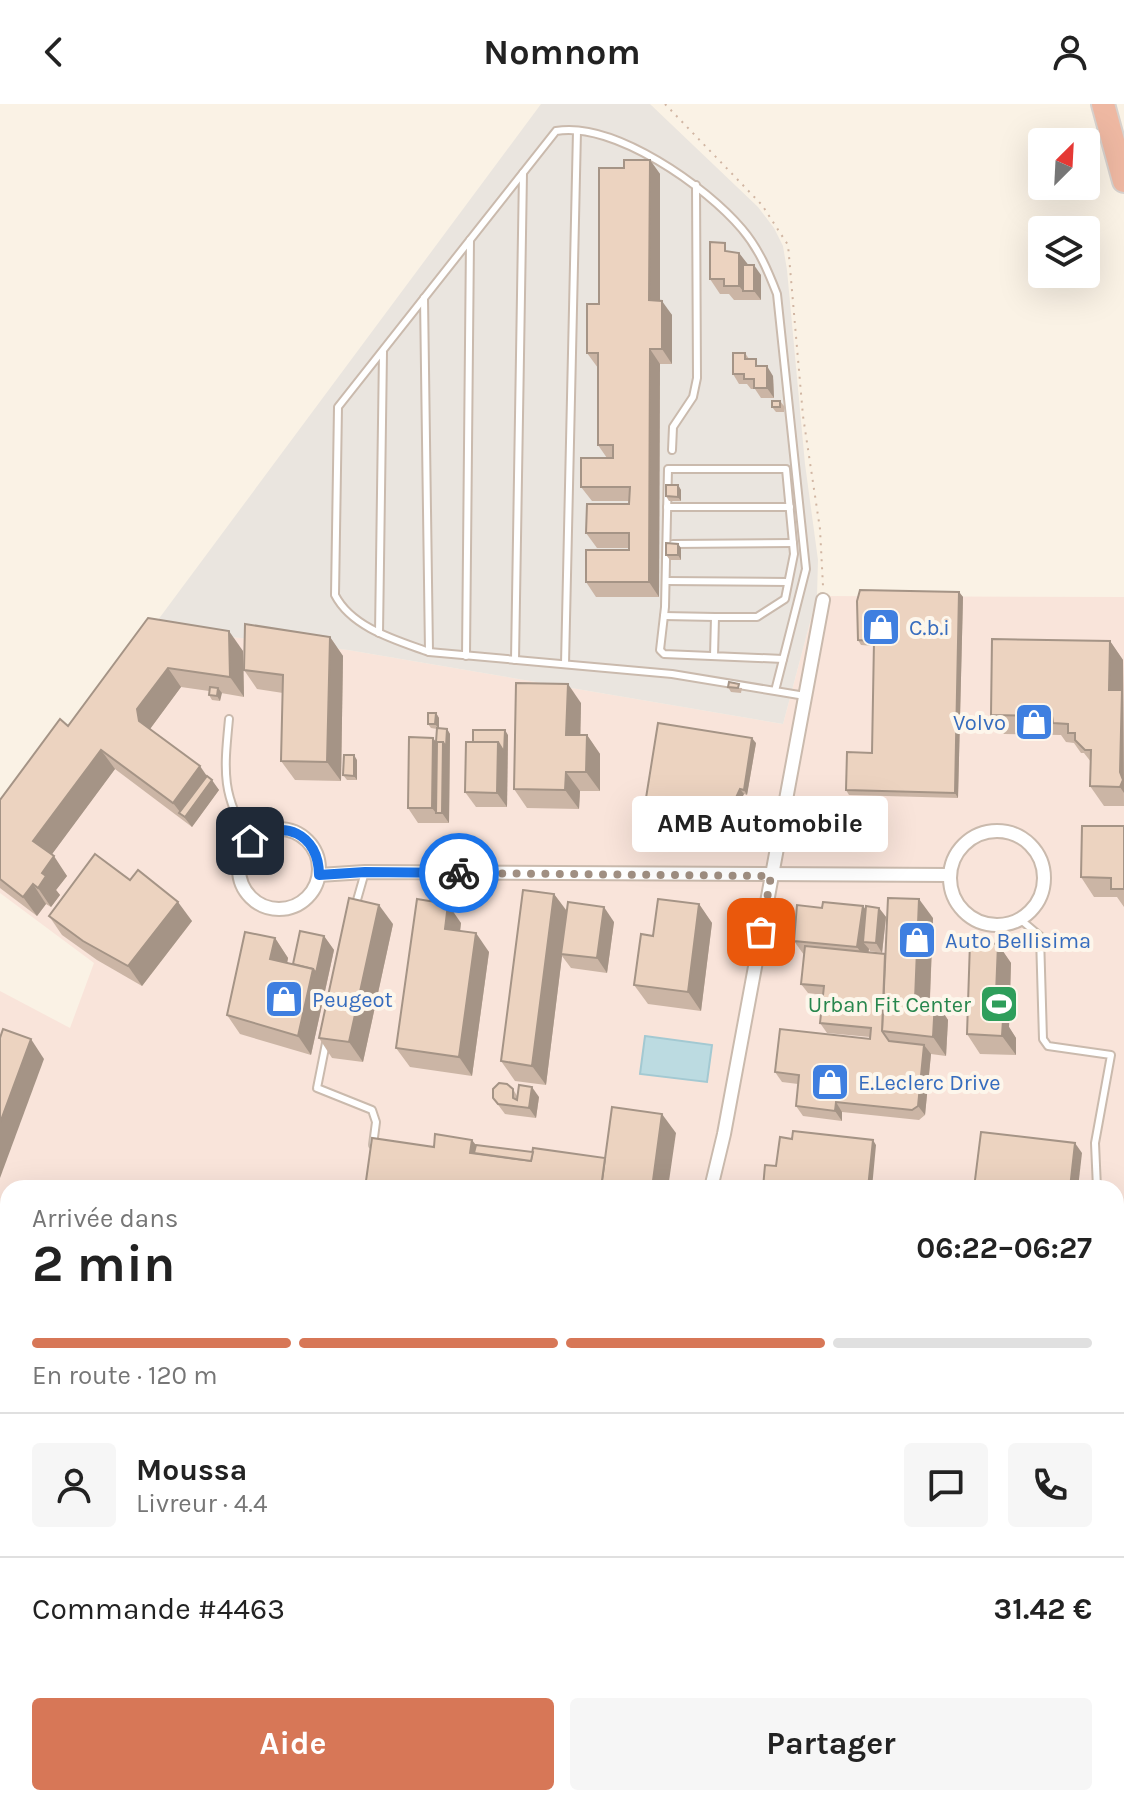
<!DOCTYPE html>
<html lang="fr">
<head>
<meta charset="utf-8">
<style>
	body { margin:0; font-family:Karla,sans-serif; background:#f6f6f6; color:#222; height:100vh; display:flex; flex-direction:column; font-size:30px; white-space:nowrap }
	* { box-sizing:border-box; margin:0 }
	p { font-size:26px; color:#767676 }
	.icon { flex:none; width:44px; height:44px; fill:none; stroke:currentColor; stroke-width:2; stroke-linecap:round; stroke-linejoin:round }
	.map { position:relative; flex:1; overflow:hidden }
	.details { position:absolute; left:0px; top:1076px; width:1124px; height:626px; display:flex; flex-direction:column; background:#fff; border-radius:24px 24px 0 0; box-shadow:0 8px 32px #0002 }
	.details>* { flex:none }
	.needle { width:52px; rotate:24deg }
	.buttons { position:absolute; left:1028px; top:24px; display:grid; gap:16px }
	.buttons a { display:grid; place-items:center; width:72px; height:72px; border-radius:8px; background:#fff; box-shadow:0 8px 32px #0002; font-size:40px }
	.pin { position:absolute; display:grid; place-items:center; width:68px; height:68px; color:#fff; margin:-34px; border-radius:16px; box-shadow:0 4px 12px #0006 }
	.courier { position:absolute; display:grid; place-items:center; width:80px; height:80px; margin:-40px; border:6px solid #1a73e8; border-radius:50%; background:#fff; color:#222; box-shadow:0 2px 10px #0007 }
	.bubble { position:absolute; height:56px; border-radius:8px; background:#fff; box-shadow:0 8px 32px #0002; font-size:26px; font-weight:700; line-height:56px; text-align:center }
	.overview em { font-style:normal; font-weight:700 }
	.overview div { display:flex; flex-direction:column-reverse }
	.overview { display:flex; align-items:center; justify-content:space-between; height:136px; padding:0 32px }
	h1 { font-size:52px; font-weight:700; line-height:60px }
	.bar { display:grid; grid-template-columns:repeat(4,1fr); gap:12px 8px; align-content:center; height:96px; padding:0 32px }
	.bar i { height:10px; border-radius:6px; background:#e0e0e0 }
	.bar .on { background:#d77757 }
	.bar p { grid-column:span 4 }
	.line { display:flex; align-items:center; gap:20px; padding:0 32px; border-top:2px solid #e0e0e0 }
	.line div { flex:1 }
	.round { display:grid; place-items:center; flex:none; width:84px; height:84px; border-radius:8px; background:#f6f6f6 }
	.button { display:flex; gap:16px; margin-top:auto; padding:16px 32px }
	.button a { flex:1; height:92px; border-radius:8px; background:#d77757; color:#fff; font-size:32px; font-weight:700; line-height:92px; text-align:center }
	.button a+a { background:#f6f6f6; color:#222 }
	header { display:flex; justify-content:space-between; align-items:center; height:104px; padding:0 32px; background:#fff; font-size:36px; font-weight:700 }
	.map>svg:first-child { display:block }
	.commercial { fill:#f9e4da }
	.industrial { fill:#eae5df }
	.water { fill:#bcdbe1; stroke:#a3c9d2; stroke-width:2 }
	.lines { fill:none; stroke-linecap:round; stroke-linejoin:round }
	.lane-casing { stroke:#cabaad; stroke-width:10 }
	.street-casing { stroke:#cabaad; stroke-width:16 }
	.primary-casing { stroke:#d7d1cd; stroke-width:24 }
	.highway-casing { stroke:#d7d1cd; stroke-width:26 }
	.path { stroke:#d1b6a3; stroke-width:2; stroke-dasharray:2 6; stroke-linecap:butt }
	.lane { stroke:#fff; stroke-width:6 }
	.street { stroke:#fff; stroke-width:12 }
	.primary { stroke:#f2d7a4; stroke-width:20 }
	.highway { stroke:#eeb8a2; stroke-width:22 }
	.wall { fill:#cbb5a5 }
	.shaded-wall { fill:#a59486 }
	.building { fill:#ecd3c0; stroke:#a59486; stroke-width:2 }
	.done { stroke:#a08f82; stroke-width:8; stroke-dasharray:0 14.4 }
	.route { stroke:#1a73e8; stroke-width:10 }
	.labels { text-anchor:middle; stroke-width:8; stroke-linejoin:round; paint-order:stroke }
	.shop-label { font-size:22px; fill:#366cbe; stroke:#fdf6eb; text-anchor:start }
	.leisure-label { font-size:22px; fill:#27864d; stroke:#fdf6eb; text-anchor:end }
</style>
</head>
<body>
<header><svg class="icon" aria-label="back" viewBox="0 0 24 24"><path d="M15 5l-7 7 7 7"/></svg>Nomnom<svg class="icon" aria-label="person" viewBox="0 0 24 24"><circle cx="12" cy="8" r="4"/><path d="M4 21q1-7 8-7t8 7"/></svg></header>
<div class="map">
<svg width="1124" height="1701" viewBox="0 0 1124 1701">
	<rect width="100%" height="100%" fill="#faf2e5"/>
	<polygon class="commercial" points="817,492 1124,493 1124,1262 1116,1275 1116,1084 8,1084 8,1694 1116,1694 1116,1546 1124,1557 1124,1701 0,1701 0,887 70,924 94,859 0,789 0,728 152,524 348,546 783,620"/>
	<polygon class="industrial" points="541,0 650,0 758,103 774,124 783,142 787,166 805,360 818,456 817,492 783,620 348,546 152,524"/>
	<polygon class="water" points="645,932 712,941 707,978 640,970"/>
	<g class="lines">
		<defs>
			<g id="lane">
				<polyline points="424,194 429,548"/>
				<polyline points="672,346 673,323 693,293 697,274 696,81"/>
				<polyline points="667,403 790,403"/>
				<polyline points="673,440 793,439"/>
				<polyline points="666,477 788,478"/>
				<polyline points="664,512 715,513"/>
				<polyline points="379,529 383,248"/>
				<polyline points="466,552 470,136"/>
				<polyline points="714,552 715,513 757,513 785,495 794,450 786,365 668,365 665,503 660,546 664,550 783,555"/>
				<polyline points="515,556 523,69"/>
				<polyline points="565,560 577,27"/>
				<path d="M 775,587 L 806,465 L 777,190 C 768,167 759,145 742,125 C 707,83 614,17 556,27 L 338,303 L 335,491 C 352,524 396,536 429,548 L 672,570 L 775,587 L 805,592"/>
				<path d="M 229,615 C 224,667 221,691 250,737"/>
				<polyline points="355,803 365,768"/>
				<polyline points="1021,816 1040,832 1043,935 1048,942 1111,951 1095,1039 1097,1084"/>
				<polyline points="326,939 317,984 372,1006 376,1018 373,1041"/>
				<polyline points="3,1701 8,1673"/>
				<polyline points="169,1701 171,1694"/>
				<polyline points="193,1701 195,1694"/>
			</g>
			<g id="street">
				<circle cx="279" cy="765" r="40"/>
				<circle cx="997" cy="774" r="47"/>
				<polyline points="319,771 365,768 950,771"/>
				<polyline points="711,1084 724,1030 823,496"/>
				<polyline points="856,1694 887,1701"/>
				<polyline points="935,1694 947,1701"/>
				<polyline points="558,1701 561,1694"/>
				<polyline points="895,1701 907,1694"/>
			</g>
			<polyline id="primary" points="0,1440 8,1441"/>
			<g id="highway">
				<polyline points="1103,0 1124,77"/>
				<polyline points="1116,1405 1124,1387"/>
				<polyline points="1116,1496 1124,1504"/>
			</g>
		</defs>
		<use href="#lane" class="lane-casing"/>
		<use href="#street" class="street-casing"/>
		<use href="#primary" class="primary-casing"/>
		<use href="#highway" class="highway-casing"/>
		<polyline class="path" points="665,0 762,101 788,141 803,312 820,425 823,482"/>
		<use href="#lane" class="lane"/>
		<use href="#street" class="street"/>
		<use href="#primary" class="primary"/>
		<use href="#highway" class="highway"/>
	</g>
	<g class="wall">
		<polygon points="650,56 660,70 660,197 672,211 672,260 660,260 659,493 596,493 586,478 629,446 629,444 597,444 586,429 629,400 629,397 592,397 581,383 607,354 598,341 598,264 587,249 599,200 624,64"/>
		<polygon points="732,148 739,149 748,161 761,171 761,196 734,196 729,190 720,190 710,175"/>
		<polygon points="745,249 749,255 773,272 774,294 761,294 755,285 751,285 747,280 739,280 733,270"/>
		<polygon points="780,297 784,302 784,308 776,308 772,303"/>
		<polygon points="678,381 681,386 681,397 669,397 666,392"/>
		<polygon points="678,440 681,444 681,456 670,456 666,451"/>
		<polygon points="959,488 963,493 958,694 849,691 846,686 872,649 874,542 861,541 858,536"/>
		<polygon points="148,514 243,547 244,593 221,589 220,597 212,596 209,591 209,587 181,583 150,625 207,672 219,686 192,723 115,665 51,751 67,772 56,786 60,791 51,803 46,800 37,812 0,784 0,696 68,622"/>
		<polygon points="330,533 343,552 341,677 295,676 281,657 283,589 257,585 244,566"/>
		<polygon points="1110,537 1123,556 1124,702 1104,702 1090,682 1091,658 1084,649 1081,649 1074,639 1066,638 1061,631 1004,630 991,611"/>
		<polygon points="728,583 742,584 741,589 731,588"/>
		<polygon points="581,599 580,631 587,631 600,650 600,687 580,687 579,705 527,704 514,685"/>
		<polygon points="436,609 439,614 439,625 447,625 450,630 449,719 418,719 408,704 436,638 437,625 431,624 428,620"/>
		<polygon points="508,631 507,703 476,703 465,688 473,638"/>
		<polygon points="756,639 747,691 744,690 737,703 725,714 710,719 701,719 698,714 699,707 649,699 646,694"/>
		<polygon points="357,656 357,676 347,676 343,671"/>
		<polygon points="1124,722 1124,803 1117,793 1094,793 1081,773"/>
		<polygon points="130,776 192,817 142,882 97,856 62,831 49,812"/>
		<polygon points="554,790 567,807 614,818 607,869 571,864 562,852 546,981 515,977 501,957"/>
		<polygon points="699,800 712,819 701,907 648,900 634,881 653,832"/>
		<polygon points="863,802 866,806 879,804 886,813 882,849 870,847 869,845 868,848 885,850 933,814 930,896 935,896 948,916 946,952 931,950 925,1011 919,1016 842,1008 842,1017 803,1012 796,1002 798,980 782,978 775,968 870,935 870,933 827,929 820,919 823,891 808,889 801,880 804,851 794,837 822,804"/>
		<polygon points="461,819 460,827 489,848 472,972 410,963 396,944"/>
		<polygon points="393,820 363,958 332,954 319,934"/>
		<polygon points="324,832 334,846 311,951 240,930 227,911 275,834 288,854 287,859 293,860"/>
		<polygon points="998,840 1011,859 1009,923 1016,934 1016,951 980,950 967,930"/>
		<polygon points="513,985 517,992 539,993 536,1014 505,1010 493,994"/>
		<polygon points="8,1150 8,1371 5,1373 0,1371 0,1166"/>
		<polygon points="316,1694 486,1694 490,1701 313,1701"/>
		<polygon points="1003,1694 1094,1694 1095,1701 1005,1701"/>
	</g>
	<g class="shaded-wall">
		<polygon points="650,56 660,70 660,211 649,196"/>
		<polygon points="739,149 750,163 743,187 739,182"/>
		<polygon points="754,161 761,171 761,196 754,187"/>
		<polygon points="662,197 672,211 672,260 662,245"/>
		<polygon points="650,245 660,260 659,493 649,478"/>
		<polygon points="767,262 773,272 774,294 767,284"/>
		<polygon points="678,381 681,386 681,397 678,393"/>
		<polygon points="678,440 681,444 681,456 678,451"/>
		<polygon points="959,488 963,493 958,694 955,689"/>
		<polygon points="229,527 243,547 244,593 230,573"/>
		<polygon points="330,533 343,552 341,677 327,658"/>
		<polygon points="1110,537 1123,556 1124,689 1120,683 1120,668 1109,586"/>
		<polygon points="168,564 181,583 150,625 152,636 139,617 137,605"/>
		<polygon points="568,580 581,599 580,650 566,631"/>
		<polygon points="218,584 222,589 220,597 217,592"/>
		<polygon points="436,609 439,614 439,625 435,620"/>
		<polygon points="447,625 450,630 449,719 442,709 436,709 432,704 433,634 443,647 443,638"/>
		<polygon points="505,626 508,631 507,703 497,689 498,638"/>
		<polygon points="587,631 600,650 600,687 586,668"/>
		<polygon points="752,634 756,639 747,691 744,686"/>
		<polygon points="101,646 115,665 47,757 33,737"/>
		<polygon points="354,651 357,656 357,676 354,672"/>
		<polygon points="200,662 211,678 212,676 219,686 192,723 173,699"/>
		<polygon points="566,668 580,687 579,705 565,686"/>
		<polygon points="740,685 744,690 737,703 734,698"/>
		<polygon points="54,752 67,772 56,786 60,791 51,803 38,784 42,769"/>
		<polygon points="33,780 46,800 37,812 23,793"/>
		<polygon points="554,790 568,809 561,850 562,852 546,981 532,962"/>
		<polygon points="919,795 933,814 929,915 915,896"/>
		<polygon points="178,798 192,817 142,882 128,862"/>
		<polygon points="448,800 461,819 458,844 445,825"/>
		<polygon points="699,800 712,819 701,907 688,888"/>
		<polygon points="379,801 393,820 363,958 349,938"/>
		<polygon points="863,802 873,816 863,838 869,845 867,857 857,843"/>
		<polygon points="604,803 614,818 607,869 597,854"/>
		<polygon points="879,804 886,813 882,849 876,839"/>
		<polygon points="476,829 489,848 472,972 459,953"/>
		<polygon points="324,832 334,846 311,951 298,932 313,865"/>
		<polygon points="275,834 288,854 284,875 270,855"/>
		<polygon points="998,840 1011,859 1009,923 1016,934 1016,951 1002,932 995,915"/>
		<polygon points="935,896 948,916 946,952 933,933"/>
		<polygon points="31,935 44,955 0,1074 0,1019"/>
		<polygon points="924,941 931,950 925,1011 918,1002"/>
		<polygon points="532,983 539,993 536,1014 529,1004"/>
		<polygon points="836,998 842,1008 842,1017 835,1007"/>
		<polygon points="662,1010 676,1029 668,1084 652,1084"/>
		<polygon points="472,1036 483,1050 470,1049"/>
		<polygon points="873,1036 876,1041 872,1084 868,1084"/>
		<polygon points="1075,1039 1082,1049 1078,1084 1070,1084"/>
		<polygon points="8,1272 8,1313 0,1312 0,1293"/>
		<polygon points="8,1613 8,1636 0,1678 0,1655"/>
		<polygon points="142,1694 160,1694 158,1701 140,1701"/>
		<polygon points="261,1694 280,1694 278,1701 260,1701"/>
		<polygon points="289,1694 293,1694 291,1701 287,1701"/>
		<polygon points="1084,1694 1094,1694 1095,1701 1085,1701"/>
	</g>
	<g class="building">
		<polygon points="624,56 650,56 649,196 662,197 662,245 650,245 649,478 586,478 586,446 629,446 629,429 586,429 587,400 629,400 630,383 581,383 581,354 613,354 613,341 598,341 598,249 587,249 587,200 599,200 599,64 624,64"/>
		<polygon points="710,138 725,139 725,147 739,149 739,182 724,182 724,175 710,175"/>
		<rect x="743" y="161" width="11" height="26"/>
		<polygon points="733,249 745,249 745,255 756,255 756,262 767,262 767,284 754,284 754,275 744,275 744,270 733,270"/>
		<rect x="772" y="297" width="8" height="6"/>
		<polygon points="666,381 678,381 678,393 666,392"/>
		<polygon points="666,439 678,440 678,451 666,451"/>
		<polygon points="860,486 959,488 955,689 846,686 847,648 872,649 874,537 858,536 857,497"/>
		<polygon points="148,514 229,527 230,573 168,564 137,605 139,617 200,662 173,699 101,646 33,737 54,752 42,769 46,772 38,784 33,780 23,793 0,775 0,696 60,615 68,622"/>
		<polygon points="245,520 330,533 327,658 281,657 283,571 244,566"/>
		<polygon points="992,535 1110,537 1109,586 1122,586 1120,668 1123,676 1120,683 1090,682 1091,646 1085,646 1075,636 1075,629 1068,629 1068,620 1053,619 1052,612 991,611"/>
		<polygon points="729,578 739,580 738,584 728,583"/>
		<polygon points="516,579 568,580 566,631 587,631 586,668 566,668 565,686 514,685"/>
		<polygon points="210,583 218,584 217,592 209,591"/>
		<polygon points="428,609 436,609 435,620 428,620"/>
		<polygon points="658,619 752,634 744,686 740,685 734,698 722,709 707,714 698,714 700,703 646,694"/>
		<polygon points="437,624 447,625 446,643 443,638 436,638"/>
		<polygon points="473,626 505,626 504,648 498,638 473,638"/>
		<polygon points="409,633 433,634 432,704 408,704"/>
		<polygon points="437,638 443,638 442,709 436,709"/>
		<polygon points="466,638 498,638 497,689 465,688"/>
		<polygon points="344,651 354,651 354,672 343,671"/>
		<polygon points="207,672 212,676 185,713 179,709"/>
		<polygon points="1082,722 1124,722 1124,785 1111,785 1111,774 1081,773"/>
		<polygon points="95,750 130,776 138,766 178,798 128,862 83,837 49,812"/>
		<polygon points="523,786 554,790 532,962 501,957"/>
		<polygon points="349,794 379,801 349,938 319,934"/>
		<polygon points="888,794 919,795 915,896 935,896 933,933 882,927"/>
		<polygon points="417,795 448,800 445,825 476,829 459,953 396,944"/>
		<polygon points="658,795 699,800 688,888 634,881 641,830 653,832"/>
		<polygon points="568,798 604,803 597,854 561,850"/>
		<polygon points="823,798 863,802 857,843 794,837 797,801 822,804"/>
		<polygon points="866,802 879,804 876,839 863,838"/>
		<polygon points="300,827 324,832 316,869 313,865 293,860"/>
		<polygon points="245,828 275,834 270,855 313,865 298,932 227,911"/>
		<polygon points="970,838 998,840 995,915 1003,915 1002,932 967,930"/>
		<polygon points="805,842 885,850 882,927 889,937 924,941 918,1002 912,1006 836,998 835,1007 796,1002 799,971 775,968 780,925 870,935 871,924 820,919 824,882 801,880"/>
		<polygon points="3,925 31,935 0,1019 0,934"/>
		<polygon points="499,979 507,980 513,985 513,994 517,996 519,981 532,983 529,1004 498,1000 493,994 493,985"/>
		<polygon points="612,1003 662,1010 652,1084 601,1084"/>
		<polygon points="793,1027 873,1036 868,1084 763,1084 765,1061 776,1062 780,1033 792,1035"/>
		<polygon points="981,1028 1075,1039 1070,1084 974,1084"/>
		<polygon points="435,1030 472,1036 470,1049 531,1057 533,1044 605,1054 601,1084 365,1084 372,1034 434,1043"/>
		<polygon points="476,1041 533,1048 531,1057 474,1049"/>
		<polygon points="7,1149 8,1150 8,1272 0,1293 0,1166"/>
		<polygon points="0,1307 8,1311 8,1352 0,1356"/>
		<polygon points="3,1521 8,1522 8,1613 0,1655 0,1534"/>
		<polygon points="72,1694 142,1694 140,1701 70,1701"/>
		<polygon points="196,1694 261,1694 260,1701 194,1701"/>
		<polygon points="275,1694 289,1694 287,1701 273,1701"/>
		<polygon points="316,1694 414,1694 412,1701 313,1701"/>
		<polygon points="414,1694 456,1694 443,1701 412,1701"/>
		<polygon points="602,1694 612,1694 635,1701 600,1701"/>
		<polygon points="640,1694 655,1695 668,1701 638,1701"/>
		<polygon points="1003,1694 1084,1694 1085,1701 1021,1701 1020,1696 1004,1698"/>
	</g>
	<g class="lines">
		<polyline class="done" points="459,769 771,772 761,828"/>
		<path class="route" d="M 250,737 C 283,713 319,730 319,771 L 365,768 L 459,769"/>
	</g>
	<defs>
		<symbol id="shop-square" viewBox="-11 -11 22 22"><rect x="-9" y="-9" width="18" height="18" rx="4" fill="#3f7fe0" stroke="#fdf6eb"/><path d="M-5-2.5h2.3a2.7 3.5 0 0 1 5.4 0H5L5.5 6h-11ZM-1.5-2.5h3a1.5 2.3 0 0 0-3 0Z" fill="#fff"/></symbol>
		<symbol id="stadium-square" viewBox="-11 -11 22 22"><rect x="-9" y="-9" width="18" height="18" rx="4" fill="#2e9e5b" stroke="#fdf6eb"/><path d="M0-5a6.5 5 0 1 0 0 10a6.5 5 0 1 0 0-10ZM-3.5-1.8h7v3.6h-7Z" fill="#fff"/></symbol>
	</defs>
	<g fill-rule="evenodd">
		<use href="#shop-square" x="859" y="501" width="44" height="44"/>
		<use href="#shop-square" x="1012" y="596" width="44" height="44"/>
		<use href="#shop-square" x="895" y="814" width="44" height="44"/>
		<use href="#shop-square" x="262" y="873" width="44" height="44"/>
		<use href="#stadium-square" x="977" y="878" width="44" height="44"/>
		<use href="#shop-square" x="808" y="956" width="44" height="44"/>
	</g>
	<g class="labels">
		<g class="shop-label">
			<text x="909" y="531">C.b.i</text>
			<text x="1006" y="626" text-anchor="end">Volvo</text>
			<text x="945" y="844">Auto Bellisima</text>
			<text x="312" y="903">Peugeot</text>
			<text x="858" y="986">E.Leclerc Drive</text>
		</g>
		<g class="leisure-label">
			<text x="971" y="908">Urban Fit Center</text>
		</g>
	</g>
</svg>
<div class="buttons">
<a><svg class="needle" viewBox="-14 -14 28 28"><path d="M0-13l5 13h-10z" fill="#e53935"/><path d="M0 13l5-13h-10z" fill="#767676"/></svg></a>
<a><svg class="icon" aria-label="layers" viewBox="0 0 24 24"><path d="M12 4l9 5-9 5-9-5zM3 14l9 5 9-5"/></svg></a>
</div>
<div class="pin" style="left:761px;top:828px;background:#ea580c"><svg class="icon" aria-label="bag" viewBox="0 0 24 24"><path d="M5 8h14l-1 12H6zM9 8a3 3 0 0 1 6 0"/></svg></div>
<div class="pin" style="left:250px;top:737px;background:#1f2937"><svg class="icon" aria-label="home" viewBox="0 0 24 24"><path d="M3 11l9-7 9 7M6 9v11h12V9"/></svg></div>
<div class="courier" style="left:459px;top:769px"><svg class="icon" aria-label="bike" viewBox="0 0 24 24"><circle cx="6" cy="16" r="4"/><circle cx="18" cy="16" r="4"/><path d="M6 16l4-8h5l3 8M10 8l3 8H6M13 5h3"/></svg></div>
<div class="bubble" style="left:632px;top:692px;width:256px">AMB Automobile</div>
<section class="details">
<div class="overview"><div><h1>2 min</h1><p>Arrivée dans</p></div><em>06:22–06:27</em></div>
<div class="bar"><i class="on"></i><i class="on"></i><i class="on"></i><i></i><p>En route · 120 m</p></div>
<div class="line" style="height:144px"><a class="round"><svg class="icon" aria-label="person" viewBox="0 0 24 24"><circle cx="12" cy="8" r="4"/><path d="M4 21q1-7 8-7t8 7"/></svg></a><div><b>Moussa</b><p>Livreur · 4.4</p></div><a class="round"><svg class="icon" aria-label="chat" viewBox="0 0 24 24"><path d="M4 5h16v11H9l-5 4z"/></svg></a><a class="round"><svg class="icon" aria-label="phone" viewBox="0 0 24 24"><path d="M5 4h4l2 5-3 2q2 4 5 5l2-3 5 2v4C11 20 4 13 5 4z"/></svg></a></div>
<div class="line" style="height:104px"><div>Commande #4463</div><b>31.42 €</b></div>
<div class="button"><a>Aide</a><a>Partager</a></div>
</section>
</div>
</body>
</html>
